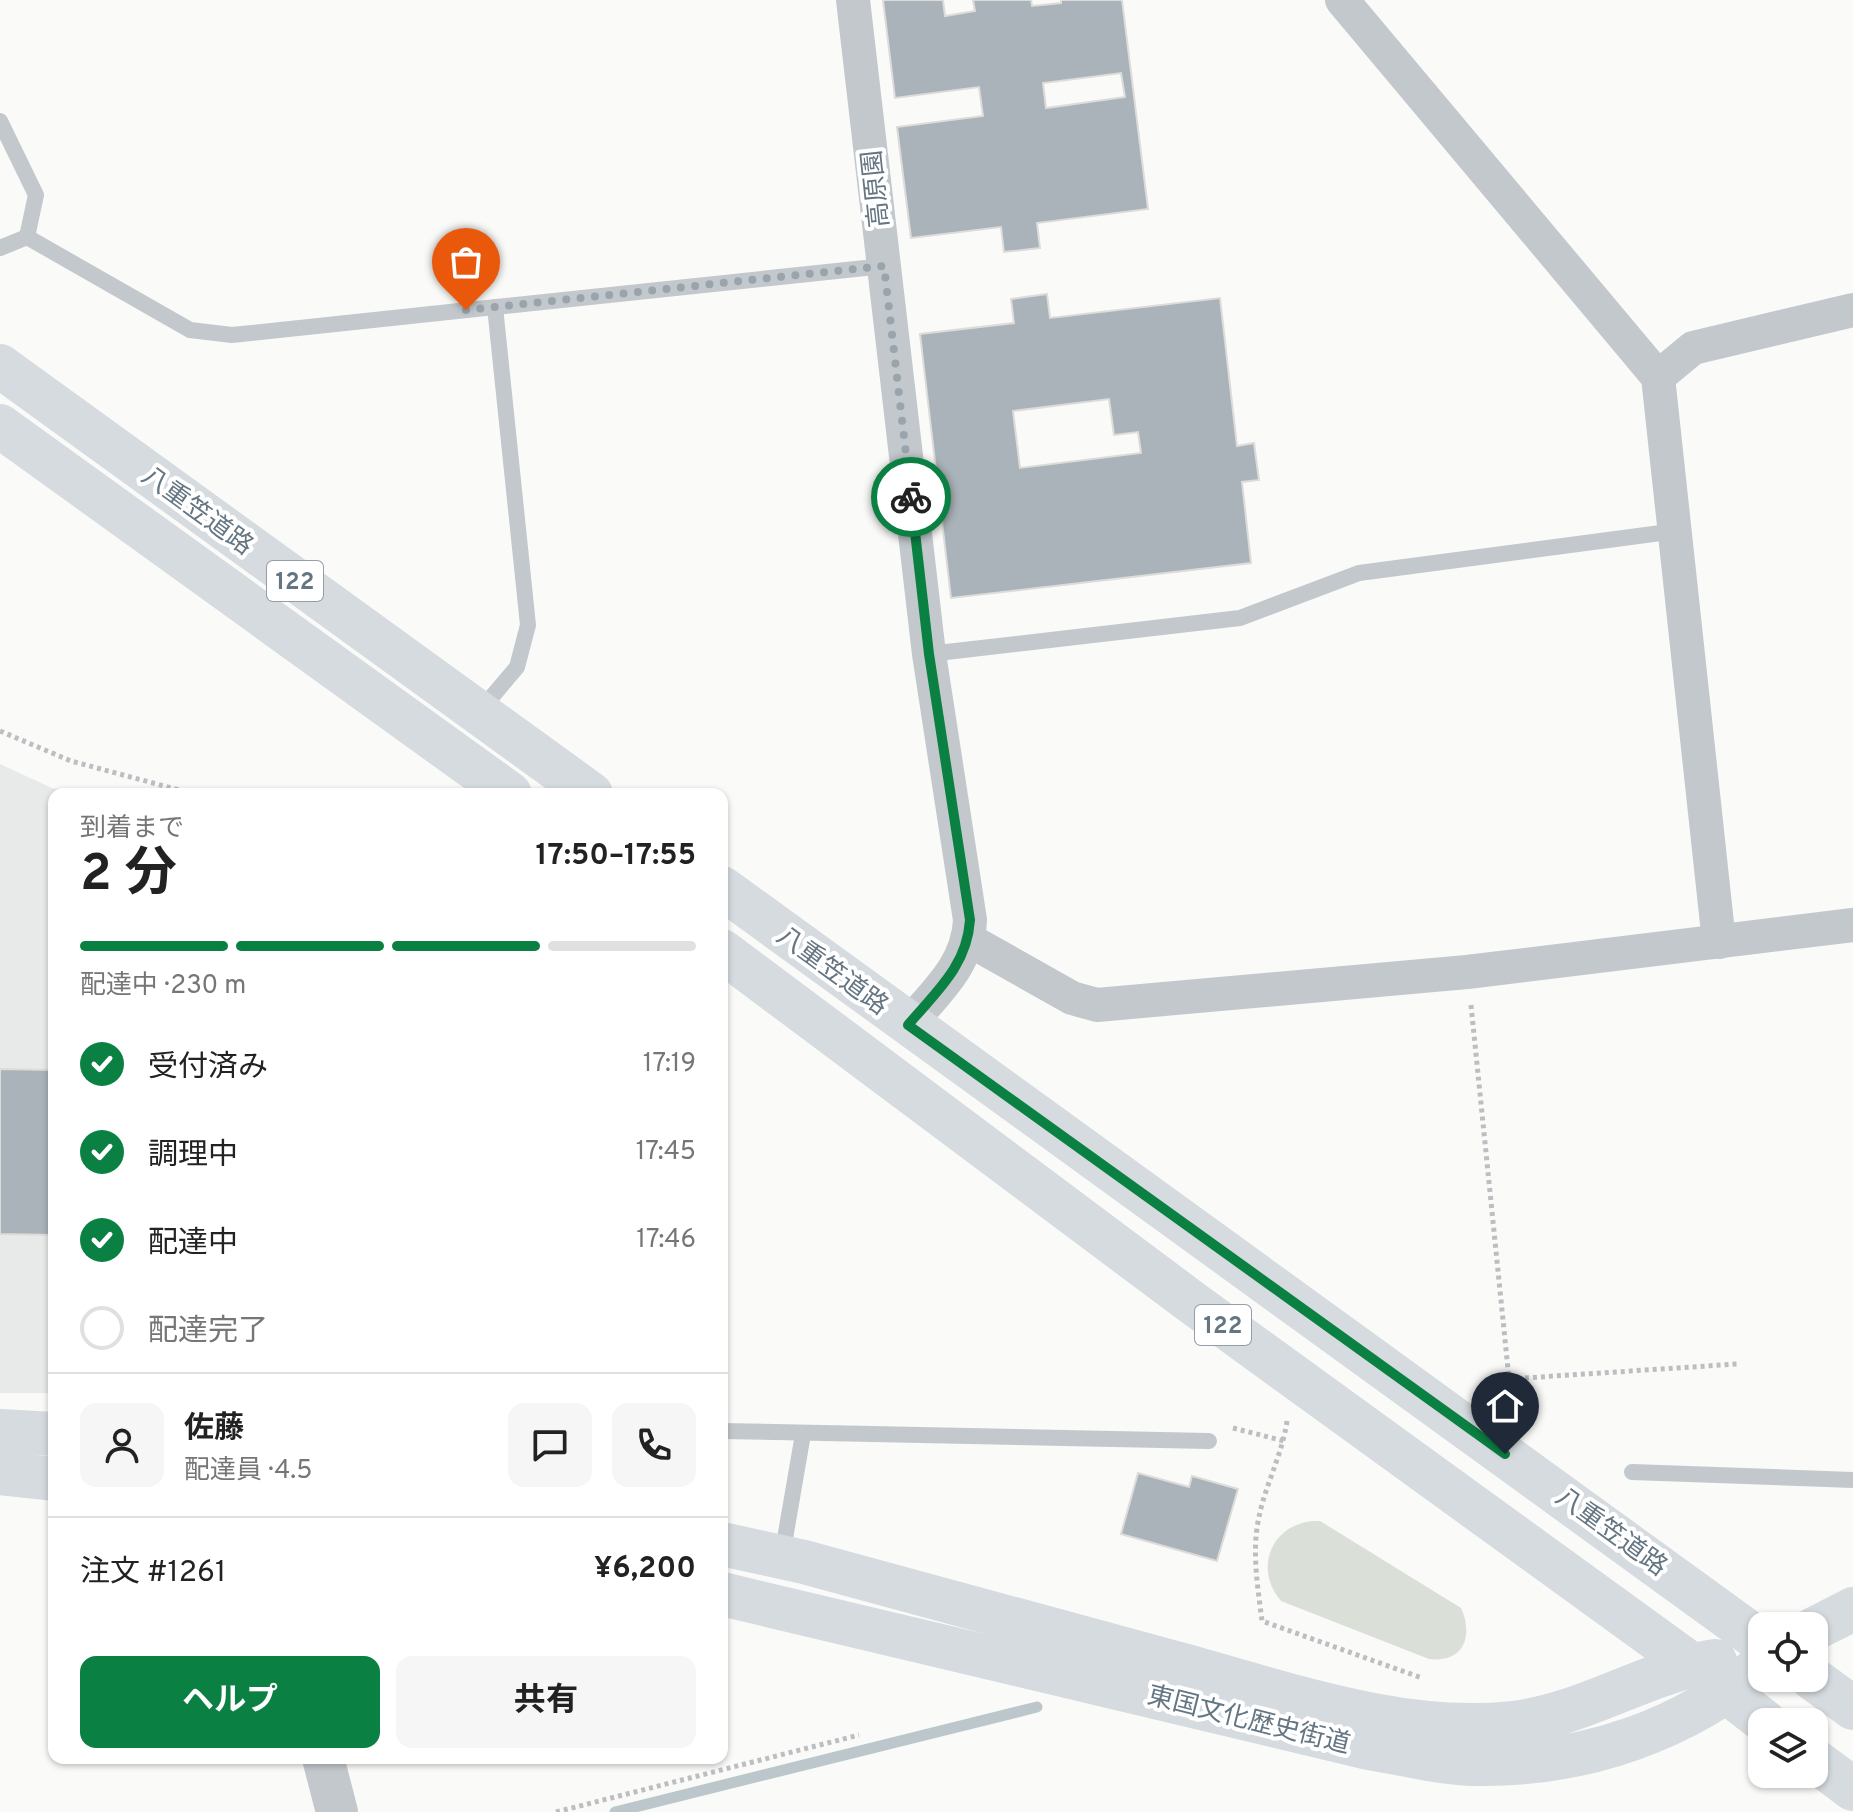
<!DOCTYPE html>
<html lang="ja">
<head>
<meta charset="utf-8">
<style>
	body { margin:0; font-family:Overpass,"Noto Sans JP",sans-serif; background:#f6f6f6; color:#222; height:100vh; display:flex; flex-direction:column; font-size:30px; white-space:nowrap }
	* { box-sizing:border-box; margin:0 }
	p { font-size:26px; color:#767676 }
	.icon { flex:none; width:44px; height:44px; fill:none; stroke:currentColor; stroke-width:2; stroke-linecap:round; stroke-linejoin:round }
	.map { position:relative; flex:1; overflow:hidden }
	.side { position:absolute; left:48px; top:788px; width:680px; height:976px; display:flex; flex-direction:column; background:#fff; border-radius:16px; box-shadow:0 2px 6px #0004 }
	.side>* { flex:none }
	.controls { position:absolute; left:1748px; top:1612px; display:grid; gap:16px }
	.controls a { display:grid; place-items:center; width:80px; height:80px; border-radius:16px; background:#fff; box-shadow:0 2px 6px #0004; font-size:40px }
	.pin { position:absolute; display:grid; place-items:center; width:68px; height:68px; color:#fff; margin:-82px -34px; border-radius:50% 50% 50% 0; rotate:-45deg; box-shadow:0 0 8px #0007 }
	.pin .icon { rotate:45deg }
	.courier { position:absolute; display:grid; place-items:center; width:80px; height:80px; margin:-40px; border:6px solid #0b8043; border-radius:50%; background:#fff; color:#222; box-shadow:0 2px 10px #0007 }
	.head em { font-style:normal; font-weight:700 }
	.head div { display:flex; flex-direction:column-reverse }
	.head { display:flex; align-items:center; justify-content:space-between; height:136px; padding:0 32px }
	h1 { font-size:52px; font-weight:700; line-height:60px }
	.bar { display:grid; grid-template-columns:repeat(4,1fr); gap:12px 8px; align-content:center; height:96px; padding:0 32px }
	.bar i { height:10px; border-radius:6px; background:#e0e0e0 }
	.bar .on { background:#0b8043 }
	.bar p { grid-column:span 4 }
	.line { display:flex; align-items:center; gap:20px; padding:0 32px; border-top:2px solid #e0e0e0 }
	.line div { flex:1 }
	.round { display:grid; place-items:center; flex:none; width:84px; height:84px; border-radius:16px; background:#f6f6f6 }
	ol { padding:0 32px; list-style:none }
	li { display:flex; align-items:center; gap:24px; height:88px }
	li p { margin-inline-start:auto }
	li .icon { padding:8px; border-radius:50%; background:#0b8043; color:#fff; stroke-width:4 }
	li:last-child { color:#767676 }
	li i { width:44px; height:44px; border:4px solid #e0e0e0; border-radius:50% }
	.cta { display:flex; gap:16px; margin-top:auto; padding:16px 32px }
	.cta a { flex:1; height:92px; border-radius:16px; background:#0b8043; color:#fff; font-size:32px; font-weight:700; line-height:92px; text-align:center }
	.cta a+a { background:#f6f6f6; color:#222 }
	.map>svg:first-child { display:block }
	.built { fill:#e8e9e9 }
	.green { fill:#dadfd7 }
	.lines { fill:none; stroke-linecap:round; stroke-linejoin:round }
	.stream { stroke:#bbc7cb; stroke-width:11 }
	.building { fill:#aab3b9; stroke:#dcdcda; stroke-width:2; fill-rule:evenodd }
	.path { stroke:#bbbfc2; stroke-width:5; stroke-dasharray:4 4; stroke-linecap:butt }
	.service { stroke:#c3c8cc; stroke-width:16 }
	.minor { stroke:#c3c8cc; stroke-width:34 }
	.tertiary { stroke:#c3c8cc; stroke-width:42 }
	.primary { stroke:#d6dbdf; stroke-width:44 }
	.trunk { stroke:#d6dbdf; stroke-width:44 }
	.done { stroke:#99a4ac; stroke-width:8; stroke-dasharray:0 14.4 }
	.route { stroke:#0b8043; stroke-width:10 }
	.labels { text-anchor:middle; stroke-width:8; stroke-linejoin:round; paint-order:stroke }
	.shield { fill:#fff; stroke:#939fa8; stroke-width:2 }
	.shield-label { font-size:24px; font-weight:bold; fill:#657683 }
	.street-label { font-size:26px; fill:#657683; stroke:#fff }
</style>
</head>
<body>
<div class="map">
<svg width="1853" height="1812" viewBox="0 0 1853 1812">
	<rect width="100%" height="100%" fill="#fafaf8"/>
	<polygon class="built" points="0,764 52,788 77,794 54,794 54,1393 0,1393"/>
	<path class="green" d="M 1320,1521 L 1461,1608 C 1474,1637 1463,1663 1429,1659 L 1281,1601 C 1251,1566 1275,1519 1320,1521 Z"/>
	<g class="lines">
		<polyline class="stream" points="615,1812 1037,1707"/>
	</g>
	<g class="building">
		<path d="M 883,0 L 943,0 L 945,16 L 975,11 L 973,0 L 1031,0 L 1032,6 L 1061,3 L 1061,0 L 1122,0 L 1148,209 L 1037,223 L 1040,248 L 1004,252 L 1001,227 L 911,238 L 897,127 L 983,116 L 979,87 L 895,98 ZM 1121,73 L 1125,97 L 1046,108 L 1043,83 Z"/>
		<path d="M 1047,294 L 1050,318 L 1220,298 L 1237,446 L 1254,443 L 1259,480 L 1242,482 L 1251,563 L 951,598 L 920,334 L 1014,323 L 1011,299 ZM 1109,399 L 1114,435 L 1138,432 L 1141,453 L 1020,468 L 1013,411 Z"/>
		<polygon points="0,1069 54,1070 54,1235 0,1234"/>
		<polygon points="1138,1473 1189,1487 1192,1476 1238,1489 1217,1561 1121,1534"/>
	</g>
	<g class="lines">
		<g class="path">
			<polyline points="0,731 71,761 194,794"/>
			<polyline points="1471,1005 1509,1379 1501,1403"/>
			<polyline points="1509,1379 1737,1364"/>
			<path d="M 1287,1421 C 1282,1456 1264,1487 1258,1522 C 1252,1554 1258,1589 1262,1621 L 1422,1678"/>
			<polyline points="1233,1428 1284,1441"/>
			<polyline points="556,1812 859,1735"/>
		</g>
		<g class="service">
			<polyline points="0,121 36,195 27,237"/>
			<polyline points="0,248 27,237 190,330 232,335 884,266"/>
			<polyline points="929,654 1240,618 1359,573 1676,531"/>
			<polyline points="479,712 517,667 528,625 495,307"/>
			<polyline points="722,1431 1209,1441"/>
			<polyline points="1632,1472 1853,1480"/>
			<polyline points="782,1556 803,1434"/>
		</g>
		<g class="minor">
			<path d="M 853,0 L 929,654 L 970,920 C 968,965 936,992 908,1025"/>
			<polyline points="1342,0 1658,377 1719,942"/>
			<polyline points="1658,377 1693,348 1853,310"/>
			<polyline points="969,940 1072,998 1097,1005 1467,972 1853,925"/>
		</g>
		<polyline class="tertiary" points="323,1758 337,1812"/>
		<polyline class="primary" points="1814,1629 1853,1609"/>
		<g class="trunk">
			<polyline points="0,366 591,794"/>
			<polyline points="0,426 510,794"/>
			<polyline points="722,888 1762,1642"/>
			<polyline points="722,951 1190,1301 1692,1665 1765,1722"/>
			<polyline points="0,1431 54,1434"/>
			<polyline points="0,1473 54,1479"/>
			<path d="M 722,1544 L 804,1562 C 929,1596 1054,1630 1179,1664 C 1286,1693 1400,1735 1512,1723 C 1585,1715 1647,1671 1715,1661"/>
			<path d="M 722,1594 L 1369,1748 C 1406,1754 1446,1765 1484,1764 C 1585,1764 1686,1730 1762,1664"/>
			<polyline points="1812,1678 1853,1708"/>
			<polyline points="1814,1760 1853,1789"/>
		</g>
	</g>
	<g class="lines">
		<polyline class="done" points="466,310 884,266 911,497"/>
		<path class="route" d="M 911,497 L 929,654 L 970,920 C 967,966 936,992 908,1025 L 1505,1454"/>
	</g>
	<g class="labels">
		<g class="shield">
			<rect x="267" y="561" width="56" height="40" rx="6"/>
			<rect x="1195" y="1305" width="56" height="40" rx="6"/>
		</g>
		<g class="shield-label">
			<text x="295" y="589">122</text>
			<text x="1223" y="1333">122</text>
		</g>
		<g class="street-label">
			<text transform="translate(875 189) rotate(-96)" y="9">高原園</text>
			<text transform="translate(198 510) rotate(36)" y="9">八重笠道路</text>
			<text transform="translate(833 970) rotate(36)" y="9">八重笠道路</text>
			<text transform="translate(1612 1531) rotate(36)" y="9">八重笠道路</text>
			<text transform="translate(1249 1719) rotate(14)" y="9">東国文化歴史街道</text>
		</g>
	</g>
</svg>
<div class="controls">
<a><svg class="icon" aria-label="locate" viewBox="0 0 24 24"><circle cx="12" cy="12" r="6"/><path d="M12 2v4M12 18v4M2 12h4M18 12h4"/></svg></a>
<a><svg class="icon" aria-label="layers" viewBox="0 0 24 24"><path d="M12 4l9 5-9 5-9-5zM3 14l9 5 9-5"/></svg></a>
</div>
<div class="pin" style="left:466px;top:310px;background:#ea580c"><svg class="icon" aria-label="bag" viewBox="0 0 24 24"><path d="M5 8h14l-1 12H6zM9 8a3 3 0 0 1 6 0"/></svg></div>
<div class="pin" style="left:1505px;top:1454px;background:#1f2937"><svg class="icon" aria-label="home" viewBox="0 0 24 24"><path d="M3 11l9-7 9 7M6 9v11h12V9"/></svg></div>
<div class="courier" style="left:911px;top:497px"><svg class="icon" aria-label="bike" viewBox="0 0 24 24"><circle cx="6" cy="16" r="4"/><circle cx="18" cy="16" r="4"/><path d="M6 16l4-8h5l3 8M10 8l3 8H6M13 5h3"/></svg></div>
<section class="side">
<div class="head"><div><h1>2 分</h1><p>到着まで</p></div><em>17:50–17:55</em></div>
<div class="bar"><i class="on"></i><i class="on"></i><i class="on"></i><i></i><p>配達中 · 230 m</p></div>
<ol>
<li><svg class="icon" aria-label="check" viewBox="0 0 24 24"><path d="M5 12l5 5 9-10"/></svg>受付済み<p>17:19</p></li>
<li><svg class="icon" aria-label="check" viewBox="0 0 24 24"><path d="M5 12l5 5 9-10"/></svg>調理中<p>17:45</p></li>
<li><svg class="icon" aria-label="check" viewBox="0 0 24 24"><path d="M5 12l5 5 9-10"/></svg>配達中<p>17:46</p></li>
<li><i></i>配達完了</li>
</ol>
<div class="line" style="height:144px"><a class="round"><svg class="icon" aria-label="person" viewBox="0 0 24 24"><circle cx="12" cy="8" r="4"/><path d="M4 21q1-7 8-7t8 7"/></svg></a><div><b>佐藤</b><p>配達員 · 4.5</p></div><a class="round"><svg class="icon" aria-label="chat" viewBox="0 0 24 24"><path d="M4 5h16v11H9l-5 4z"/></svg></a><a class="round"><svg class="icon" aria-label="phone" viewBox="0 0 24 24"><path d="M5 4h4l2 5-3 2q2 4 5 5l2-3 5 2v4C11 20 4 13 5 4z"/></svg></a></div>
<div class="line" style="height:104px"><div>注文 #1261</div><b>¥6,200</b></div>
<div class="cta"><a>ヘルプ</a><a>共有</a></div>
</section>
</div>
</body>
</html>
